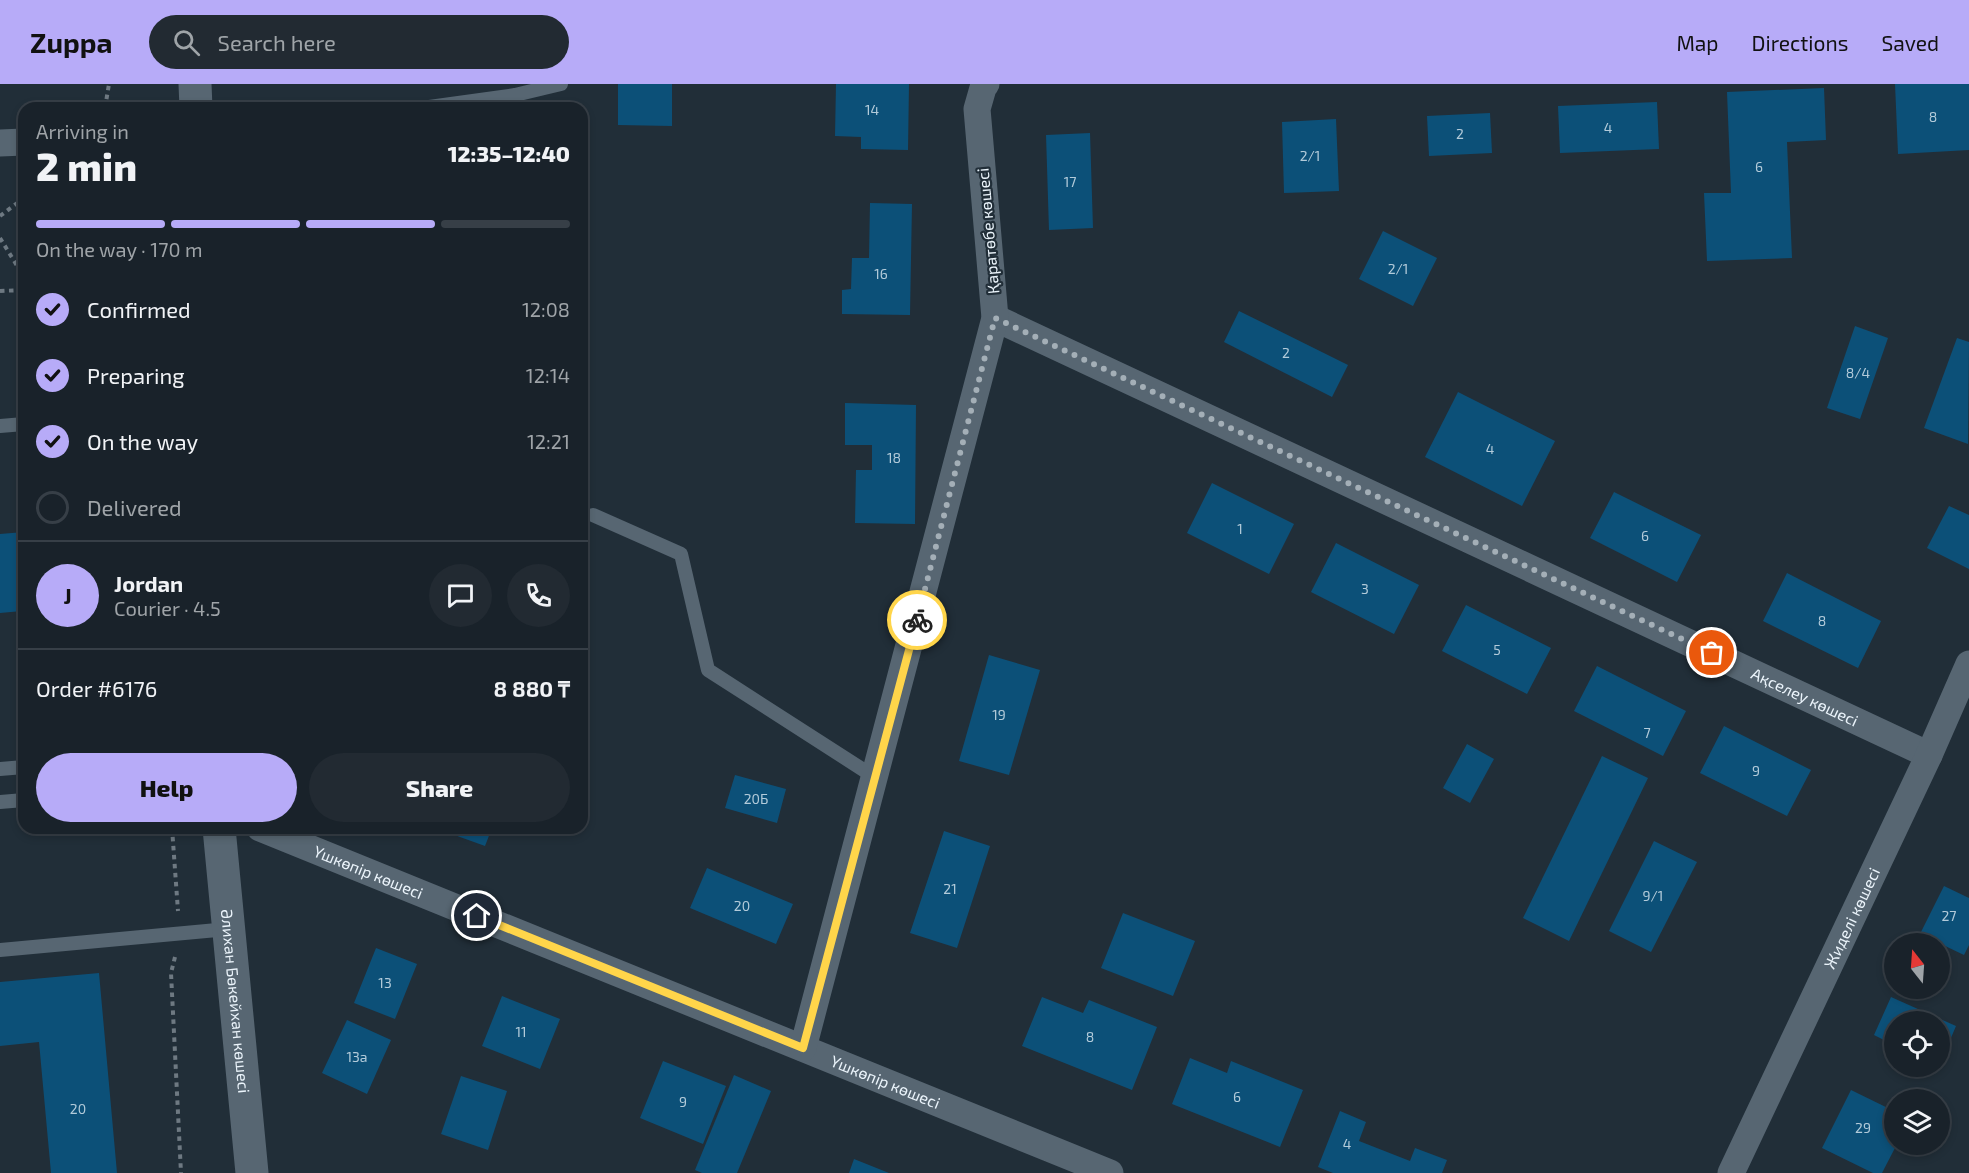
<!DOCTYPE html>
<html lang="en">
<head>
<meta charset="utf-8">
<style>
	body { margin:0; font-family:"Exo 2",sans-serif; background:#222a32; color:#f1f3f6; height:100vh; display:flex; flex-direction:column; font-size:22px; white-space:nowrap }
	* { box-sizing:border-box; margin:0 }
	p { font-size:20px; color:#9fa4a8 }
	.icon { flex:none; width:33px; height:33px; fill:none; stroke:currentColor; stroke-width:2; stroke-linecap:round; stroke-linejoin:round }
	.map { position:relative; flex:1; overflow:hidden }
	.details { position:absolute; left:18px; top:18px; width:570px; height:732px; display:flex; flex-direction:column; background:#19222a; border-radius:18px; box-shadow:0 3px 9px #0003,0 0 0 2px #373f47 }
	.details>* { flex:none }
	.needle { width:39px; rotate:343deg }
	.fabs { position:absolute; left:1884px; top:849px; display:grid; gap:12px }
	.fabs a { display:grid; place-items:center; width:66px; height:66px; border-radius:50%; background:#19222a; box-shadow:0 3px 9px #0003,0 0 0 2px #373f47; font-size:30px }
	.pin { position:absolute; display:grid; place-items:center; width:51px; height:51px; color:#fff; margin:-26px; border:3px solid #fff; border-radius:50%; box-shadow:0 2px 6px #0007 }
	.courier { position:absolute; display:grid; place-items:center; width:60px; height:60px; margin:-30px; border:4px solid #ffd54a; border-radius:50%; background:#fff; color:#222; box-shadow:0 2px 8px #0007 }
	.head em { font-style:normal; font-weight:800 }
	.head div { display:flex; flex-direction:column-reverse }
	.head { display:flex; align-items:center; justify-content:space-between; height:102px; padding:0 18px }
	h1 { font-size:39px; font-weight:800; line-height:45px }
	.bar { display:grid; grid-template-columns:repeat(4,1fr); gap:9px 6px; align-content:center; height:72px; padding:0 18px }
	.bar i { height:8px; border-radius:4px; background:#373f47 }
	.bar .active { background:#b7abf8 }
	.bar p { grid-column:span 4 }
	.line { display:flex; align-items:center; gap:15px; padding:0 18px; border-top:2px solid #373f47 }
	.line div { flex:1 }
	.round { display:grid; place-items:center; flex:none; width:63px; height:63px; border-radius:32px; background:#222a32 }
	ol { padding:0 18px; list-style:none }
	li { display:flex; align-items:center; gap:18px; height:66px }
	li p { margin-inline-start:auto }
	li .icon { padding:6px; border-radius:50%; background:#b7abf8; color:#111; stroke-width:4 }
	li:last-child { color:#9fa4a8 }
	li i { width:33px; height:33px; border:3px solid #373f47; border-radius:50% }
	.cta { display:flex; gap:12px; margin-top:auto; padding:12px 18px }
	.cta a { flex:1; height:69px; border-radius:36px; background:#b7abf8; color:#111; font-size:24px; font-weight:800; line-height:69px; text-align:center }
	.cta a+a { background:#222a32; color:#f1f3f6 }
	header { display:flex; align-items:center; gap:36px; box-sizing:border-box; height:84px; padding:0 30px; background:#b7abf8; color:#111 }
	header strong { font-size:28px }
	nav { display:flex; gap:33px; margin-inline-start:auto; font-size:21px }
	.search { width:420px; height:54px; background:#222a32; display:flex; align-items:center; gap:15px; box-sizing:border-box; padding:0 21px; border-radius:33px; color:#9fa4a8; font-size:22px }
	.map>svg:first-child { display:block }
	.building { fill:#0c5078 }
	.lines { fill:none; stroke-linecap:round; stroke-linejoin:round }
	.path { stroke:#6e7982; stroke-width:4; stroke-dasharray:4.5 4.5; stroke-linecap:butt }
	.lane { stroke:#576672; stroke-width:14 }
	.street { stroke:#576672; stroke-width:27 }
	.secondary { stroke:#576672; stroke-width:33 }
	.done { stroke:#a4afb7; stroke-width:6; stroke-dasharray:0 10.8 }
	.route { stroke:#ffd54a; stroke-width:8 }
	.labels { text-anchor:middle; stroke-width:4.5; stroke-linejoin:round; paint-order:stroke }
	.number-label { font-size:14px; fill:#b3cbda }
	.street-label { font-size:16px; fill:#ebf4fb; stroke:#212e38 }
</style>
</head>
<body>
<header>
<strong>Zuppa</strong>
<div class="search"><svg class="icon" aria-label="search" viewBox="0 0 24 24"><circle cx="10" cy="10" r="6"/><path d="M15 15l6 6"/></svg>Search here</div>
<nav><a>Map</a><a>Directions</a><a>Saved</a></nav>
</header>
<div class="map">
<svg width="1969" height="1089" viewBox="0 0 1969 1089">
	<rect width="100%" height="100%" fill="#212e38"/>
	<g class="building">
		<polygon points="618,0 672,0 672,42 618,41"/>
		<polygon points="836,0 909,0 908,66 861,65 861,53 835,52"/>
		<polygon points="1895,0 1969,0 1969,66 1898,70"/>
		<polygon points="1824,4 1826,56 1787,58 1792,174 1707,177 1704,109 1731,109 1727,8"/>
		<polygon points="1657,18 1659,65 1560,69 1558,22"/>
		<polygon points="1490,29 1492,69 1429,72 1427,32"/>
		<polygon points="1336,35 1339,107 1284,109 1282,38"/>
		<polygon points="1090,49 1093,144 1049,146 1046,51"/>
		<polygon points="870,119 912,120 910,231 842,230 842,206 851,205 852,174 869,174"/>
		<polygon points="1383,147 1437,174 1413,222 1359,195"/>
		<polygon points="1239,227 1348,281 1332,313 1224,258"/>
		<polygon points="1855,242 1888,254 1860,335 1827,324"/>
		<polygon points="1957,254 1969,258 1968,360 1924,344"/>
		<polygon points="1458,308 1555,357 1522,422 1425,373"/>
		<polygon points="845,319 916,321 915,440 855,439 856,386 872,386 872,361 845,361"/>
		<polygon points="1212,399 1294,440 1269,490 1187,449"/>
		<polygon points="1614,408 1701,451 1677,498 1590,454"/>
		<polygon points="1949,422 1969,431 1969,485 1927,464"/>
		<polygon points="24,448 24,535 22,535 22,527 0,529 0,450"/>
		<polygon points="1336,459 1419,501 1394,550 1311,508"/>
		<polygon points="1787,489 1881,537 1858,584 1763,537"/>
		<polygon points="1466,521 1551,564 1527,610 1442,567"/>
		<polygon points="989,571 1040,586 1009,691 959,677"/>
		<polygon points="1597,582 1686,627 1663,672 1574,627"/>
		<polygon points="1724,642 1811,686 1787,732 1700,689"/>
		<polygon points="1467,660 1494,675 1470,719 1443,704"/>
		<polygon points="1602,672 1648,694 1569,857 1523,834"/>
		<polygon points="735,691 786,705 777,739 725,724"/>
		<polygon points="435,744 492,744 485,762"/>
		<polygon points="944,747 990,762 957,864 910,849"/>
		<polygon points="1654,757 1697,778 1651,868 1609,847"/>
		<polygon points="707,784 793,820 776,860 690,824"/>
		<polygon points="1944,802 1969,814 1969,861 1964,871 1920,850"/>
		<polygon points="1123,829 1195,857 1173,912 1101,884"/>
		<polygon points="376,864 417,880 395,935 354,919"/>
		<polygon points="99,889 117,1089 51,1089 39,958 0,962 0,898"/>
		<polygon points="502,912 560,935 540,985 482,962"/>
		<polygon points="1042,913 1083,929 1089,916 1157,943 1132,1006 1022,962"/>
		<polygon points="1891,913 1956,942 1940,980 1940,938 1894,938 1894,961 1874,951"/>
		<polygon points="347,936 391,956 367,1010 322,989"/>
		<polygon points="1190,974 1227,989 1231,977 1303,1006 1280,1063 1172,1020"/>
		<polygon points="663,977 726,1002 703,1060 640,1034"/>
		<polygon points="734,991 771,1007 737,1089 702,1089 695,1086"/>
		<polygon points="461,992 507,1007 488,1066 441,1050"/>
		<polygon points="1851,1006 1894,1027 1897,1060 1882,1089 1873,1089 1822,1064"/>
		<polygon points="1340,1027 1366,1038 1359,1057 1410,1077 1415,1064 1447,1076 1442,1089 1333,1089 1318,1083"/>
		<polygon points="854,1075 889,1089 849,1089"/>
	</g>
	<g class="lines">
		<g class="path">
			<polyline points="105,24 109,0"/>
			<polyline points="0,132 24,114"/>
			<polyline points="0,154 24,193"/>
			<polyline points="0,207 24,206"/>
			<polyline points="172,744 178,827"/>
			<polyline points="175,873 171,889 181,1089"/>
		</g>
		<g class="lane">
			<polyline points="422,24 515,11 561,0"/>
			<polyline points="0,342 24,340"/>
			<polyline points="593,431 681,470 708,586 876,694"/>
			<polyline points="0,685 24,683"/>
			<polyline points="0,718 24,716"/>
			<polyline points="0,866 228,845"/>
		</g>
		<g class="street">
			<polyline points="0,59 24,58"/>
			<path id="s1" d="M 995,234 L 1929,671"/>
			<path id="s2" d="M 260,744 L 1110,1089"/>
			<polyline points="803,964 995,234 977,25 983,4 986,0"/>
			<path id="s3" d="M 1731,1089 L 1929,671 L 1969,580"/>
		</g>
		<g class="secondary">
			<polyline points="195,0 196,24"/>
			<path id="s4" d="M 219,744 L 252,1089"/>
		</g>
	</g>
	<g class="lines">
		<polyline class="done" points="917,536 995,234 1712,569"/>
		<polyline class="route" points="477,832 803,964 917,536"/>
	</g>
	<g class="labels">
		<g class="number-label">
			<text x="872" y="31">14</text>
			<text x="1933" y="38">8</text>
			<text x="1608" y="49">4</text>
			<text x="1460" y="55">2</text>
			<text x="1310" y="77">2/1</text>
			<text x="1759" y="88">6</text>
			<text x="1070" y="103">17</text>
			<text x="1398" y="190">2/1</text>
			<text x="881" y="195">16</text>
			<text x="1286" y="274">2</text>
			<text x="1858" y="294">8/4</text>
			<text x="1490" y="370">4</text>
			<text x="894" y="379">18</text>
			<text x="1240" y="450">1</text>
			<text x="1645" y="457">6</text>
			<text x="1365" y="510">3</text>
			<text x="1822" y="542">8</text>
			<text x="1497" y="571">5</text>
			<text x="999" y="636">19</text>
			<text x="1647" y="654">7</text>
			<text x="1756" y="692">9</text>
			<text x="756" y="720">20Б</text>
			<text x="950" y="810">21</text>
			<text x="1653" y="817">9/1</text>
			<text x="742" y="827">20</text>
			<text x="1949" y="837">27</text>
			<text x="385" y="904">13</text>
			<text x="521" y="953">11</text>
			<text x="1090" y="958">8</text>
			<text x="357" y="978">13а</text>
			<text x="1237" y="1018">6</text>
			<text x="683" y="1023">9</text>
			<text x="78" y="1030">20</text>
			<text x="1863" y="1049">29</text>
			<text x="1347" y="1065">4</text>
		</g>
		<g class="street-label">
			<text transform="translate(988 147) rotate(-95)" y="6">Қаратөбе көшесі</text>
			<text dy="6" stroke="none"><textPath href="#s1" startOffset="894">Ақселеу көшесі</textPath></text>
			<text dy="6" stroke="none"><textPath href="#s2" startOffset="117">Үшкөпір көшесі</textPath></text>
			<text dy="6" stroke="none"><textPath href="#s3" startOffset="282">Жиделі көшесі</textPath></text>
			<text dy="6" stroke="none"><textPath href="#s4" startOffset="174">Әлихан Бөкейхан көшесі</textPath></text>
			<text dy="6" stroke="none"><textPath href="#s2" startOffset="675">Үшкөпір көшесі</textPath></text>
		</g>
	</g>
</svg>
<div class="fabs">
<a><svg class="needle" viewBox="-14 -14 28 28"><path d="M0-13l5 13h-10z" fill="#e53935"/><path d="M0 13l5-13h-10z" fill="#9fa4a8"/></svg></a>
<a><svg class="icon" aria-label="locate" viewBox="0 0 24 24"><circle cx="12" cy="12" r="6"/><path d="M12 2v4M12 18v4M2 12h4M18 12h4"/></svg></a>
<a><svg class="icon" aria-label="layers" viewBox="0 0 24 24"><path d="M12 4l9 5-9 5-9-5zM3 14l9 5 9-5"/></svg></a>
</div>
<div class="pin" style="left:1712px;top:569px;background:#ea580c"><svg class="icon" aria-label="bag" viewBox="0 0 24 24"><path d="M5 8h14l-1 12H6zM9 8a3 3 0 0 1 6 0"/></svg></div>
<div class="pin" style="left:477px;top:832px;background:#1f2937"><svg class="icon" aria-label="home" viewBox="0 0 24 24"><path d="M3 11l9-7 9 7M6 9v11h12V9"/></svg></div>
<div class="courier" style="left:917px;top:536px"><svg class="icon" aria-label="bike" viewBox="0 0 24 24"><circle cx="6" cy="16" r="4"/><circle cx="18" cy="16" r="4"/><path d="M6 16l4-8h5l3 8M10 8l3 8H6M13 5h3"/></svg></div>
<section class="details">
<div class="head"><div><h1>2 min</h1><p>Arriving in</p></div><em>12:35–12:40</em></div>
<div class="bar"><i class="active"></i><i class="active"></i><i class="active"></i><i></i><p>On the way · 170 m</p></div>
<ol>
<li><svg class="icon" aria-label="check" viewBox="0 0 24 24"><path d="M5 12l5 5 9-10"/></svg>Confirmed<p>12:08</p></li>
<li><svg class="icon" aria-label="check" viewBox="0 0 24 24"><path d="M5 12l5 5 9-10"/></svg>Preparing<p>12:14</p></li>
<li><svg class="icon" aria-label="check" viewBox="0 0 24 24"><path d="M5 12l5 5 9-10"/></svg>On the way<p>12:21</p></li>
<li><i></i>Delivered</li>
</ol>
<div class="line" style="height:108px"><b class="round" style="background:#b7abf8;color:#111">J</b><div><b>Jordan</b><p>Courier · 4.5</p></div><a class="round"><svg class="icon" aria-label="chat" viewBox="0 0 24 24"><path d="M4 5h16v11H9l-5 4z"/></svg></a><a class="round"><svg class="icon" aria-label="phone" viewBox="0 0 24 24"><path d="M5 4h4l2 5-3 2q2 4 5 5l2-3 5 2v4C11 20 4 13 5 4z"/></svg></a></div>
<div class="line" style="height:78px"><div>Order #6176</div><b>8 880 ₸</b></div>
<div class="cta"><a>Help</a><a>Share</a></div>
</section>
</div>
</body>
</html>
